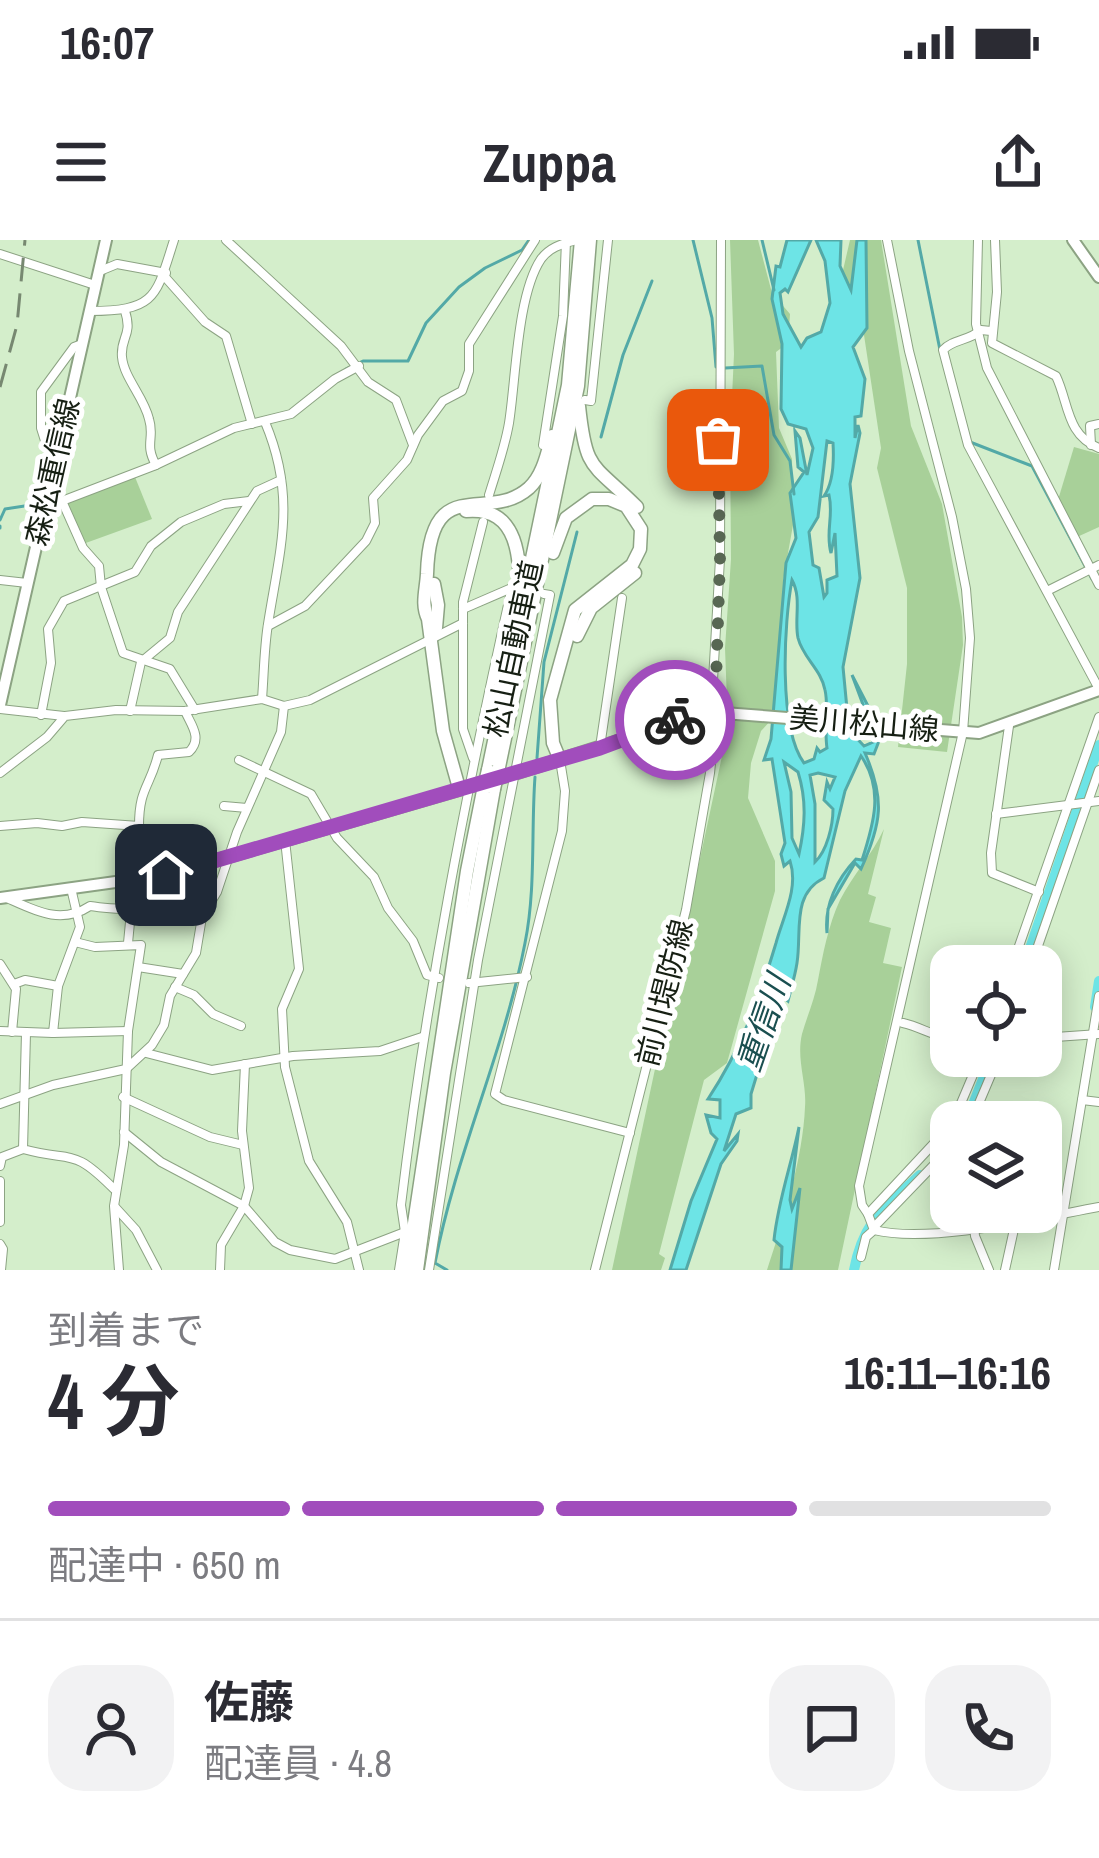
<!DOCTYPE html>
<html lang="ja">
<head>
<meta charset="utf-8">
<style>
	body { margin:0; font-family:"Archivo Narrow","Noto Sans JP",sans-serif; background:#f2f2f3; color:#2b2b33; height:100vh; display:flex; flex-direction:column; font-size:45px; white-space:nowrap }
	* { box-sizing:border-box; margin:0 }
	p { font-size:39px; color:#7c7c81 }
	.icon { flex:none; width:66px; height:66px; fill:none; stroke:currentColor; stroke-width:2; stroke-linecap:round; stroke-linejoin:round }
	.map { position:relative; height:1030px; overflow:hidden }
	.side { display:flex; flex-direction:column; background:#fff; flex:1 }
	.side>* { flex:none }
	.fabs { position:absolute; left:930px; top:705px; display:grid; gap:24px }
	.fabs a { display:grid; place-items:center; width:132px; height:132px; border-radius:24px; background:#fff; box-shadow:0 6px 30px #0003; font-size:60px }
	.pin { position:absolute; display:grid; place-items:center; width:102px; height:102px; color:#fff; margin:-51px; border-radius:24px; box-shadow:0 6px 18px #0006 }
	.courier { position:absolute; display:grid; place-items:center; width:120px; height:120px; margin:-60px; border:9px solid #a14dbc; border-radius:50%; background:#fff; color:#222; box-shadow:0 3px 15px #0007 }
	.headline em { font-style:normal; font-weight:700 }
	.headline div { display:flex; flex-direction:column-reverse }
	.headline { display:flex; align-items:center; justify-content:space-between; height:204px; padding:0 48px }
	h1 { font-size:78px; font-weight:700; line-height:90px }
	.bar { display:grid; grid-template-columns:repeat(4,1fr); gap:18px 12px; align-content:center; height:144px; padding:0 48px }
	.bar i { height:15px; border-radius:9px; background:#e1e1e2 }
	.bar .current { background:#a14dbc }
	.bar p { grid-column:span 4 }
	.line { display:flex; align-items:center; gap:30px; padding:0 48px; border-top:3px solid #e1e1e2 }
	.line div { flex:1 }
	.round { display:grid; place-items:center; flex:none; width:126px; height:126px; border-radius:36px; background:#f2f2f3 }
	.status { display:flex; justify-content:space-between; align-items:center; height:84px; padding:0 60px; background:#fff; direction:ltr }
	.status svg { height:33px; fill:currentColor }
	header { display:flex; justify-content:space-between; align-items:center; height:156px; padding:0 48px; background:#fff; font-size:54px; font-weight:700 }
	.map>svg:first-child { display:block }
	.green { fill:#a8d099 }
	.water { fill:#6de4e6; stroke:#53a9a7; stroke-width:3; fill-rule:evenodd }
	.lines { fill:none; stroke-linecap:round; stroke-linejoin:round }
	.stream { stroke:#53a9a7; stroke-width:3 }
	.river { stroke:#6de4e6; stroke-width:10 }
	.minor-casing { stroke:#8ca383; stroke-width:10 }
	.major-casing { stroke:#8ca383; stroke-width:14 }
	.highway-casing { stroke:#8ca383; stroke-width:15 }
	.minor { stroke:#fff; stroke-width:8 }
	.major { stroke:#fff; stroke-width:10 }
	.highway { stroke:#fff; stroke-width:12 }
	.rail { stroke:#778871; stroke-width:3; stroke-dasharray:24 12; stroke-linecap:butt }
	.highway-bridge-casing { stroke:#8ca383; stroke-width:15; stroke-linecap:butt }
	.highway-bridge { stroke:#fff; stroke-width:12 }
	.done { stroke:#586753; stroke-width:12; stroke-dasharray:0 21.6 }
	.route { stroke:#a14dbc; stroke-width:15 }
	.labels { text-anchor:middle; stroke-width:10; stroke-linejoin:round; paint-order:stroke }
	.street-label { font-size:30px; fill:#161f13; stroke:#fff }
	.water-label { font-size:33px; font-style:italic; fill:#1a4f50; stroke:#fff }
</style>
</head>
<body>
<div class="status"><b>16:07</b><svg viewBox="0 0 49 12"><path d="M0 12V9h3v3zM5 12V6h3v6zM10 12V3h3v9zM15 12V0h3v12zM26 1h20v11H26zM47 4h2v5h-2z"/></svg></div>
<header><svg class="icon" aria-label="menu" viewBox="0 0 24 24"><path d="M4 6h16M4 12h16M4 18h16"/></svg>Zuppa<svg class="icon" aria-label="share" viewBox="0 0 24 24"><path d="M12 15V3M7 8l5-5 5 5M5 13v7h14v-7"/></svg></header>
<div class="map">
<svg width="1099" height="1030" viewBox="0 0 1099 1030">
	<rect width="100%" height="100%" fill="#d4eecb"/>
	<g class="green">
		<polygon points="730,0 758,0 772,53 790,74 788,103 776,112 779,188 792,219 793,285 783,341 781,469 761,491 751,523 748,558 775,621 775,651 727,823 704,840 659,1014 665,1018 661,1030 612,1030 728,488 725,408 731,319 730,200 734,114"/>
		<polygon points="850,0 881,0 911,186 942,264 962,377 963,405 947,512 898,507 907,424 907,348 877,228 881,208 864,95 834,69"/>
		<polygon points="1074,207 1099,214 1099,287 1077,297 1058,260"/>
		<polygon points="135,237 152,279 83,304 67,261"/>
		<path d="M 884,589 L 868,654 L 876,657 L 869,682 L 891,688 L 883,723 L 902,727 L 838,1030 L 767,1030 C 783,982 803,918 805,867 C 807,843 796,819 802,794 C 807,776 815,759 818,740 C 823,714 828,686 840,660 C 852,636 872,615 884,589 Z"/>
	</g>
	<g class="water">
		<path d="M 787,0 L 811,0 L 788,52 L 785,49 L 780,53 L 783,74 L 801,107 L 807,98 L 821,92 L 830,63 L 825,21 L 816,0 L 841,0 L 840,26 L 851,50 L 857,0 L 866,0 L 867,88 L 853,107 L 865,139 L 861,176 L 855,177 L 855,198 L 858,185 L 860,193 L 850,244 L 860,338 L 843,427 L 849,490 L 864,506 L 873,502 L 868,478 L 852,435 L 882,493 L 874,514 L 865,513 C 885,559 882,583 861,629 L 855,623 L 828,669 L 827,693 C 824,665 837,639 856,619 L 862,620 C 874,583 884,549 861,516 L 845,551 L 824,638 C 791,654 802,692 797,723 C 795,736 791,749 788,761 L 783,757 L 779,762 L 751,854 L 751,868 L 736,874 L 724,911 L 738,894 L 737,901 L 721,924 L 686,1030 L 670,1030 L 691,961 L 717,899 L 711,893 L 706,875 L 720,878 L 720,860 L 708,859 C 741,809 759,760 776,703 C 783,677 799,648 790,621 L 784,626 L 781,614 L 785,603 L 772,519 L 764,520 L 771,499 L 786,323 L 796,298 L 790,253 L 804,232 L 798,227 L 795,191 L 800,198 L 807,235 L 813,208 L 806,189 L 788,184 L 781,169 L 782,104 L 772,59 L 776,26 L 780,27 ZM 827,201 L 833,203 C 834,220 834,242 824,256 L 829,255 C 834,276 825,292 831,313 L 835,293 L 837,336 L 827,340 L 827,353 L 824,357 L 819,328 L 813,325 L 809,292 L 818,277 ZM 792,340 C 802,358 794,379 798,398 C 803,418 821,429 825,450 C 829,467 824,489 827,508 L 820,512 L 817,508 L 814,519 L 804,523 C 778,488 784,382 792,340 ZM 784,522 L 798,532 C 807,561 805,586 799,614 L 792,598 L 791,552 ZM 818,533 L 835,537 L 830,549 L 827,542 L 824,560 L 833,569 C 833,585 827,611 815,622 L 815,564 L 810,535 Z"/>
		<path d="M 799,887 L 790,960 L 792,969 L 800,948 L 791,1030 L 781,1030 L 782,1007 L 774,1000 C 778,961 791,926 799,887 Z"/>
	</g>
	<g class="lines">
		<g class="stream">
			<polyline points="693,0 712,78 716,127"/>
			<polyline points="762,0 774,50"/>
			<polyline points="918,0 940,110"/>
			<polyline points="725,128 762,126 774,195 790,221 794,254"/>
			<polyline points="346,129 363,121 408,121 426,83 459,47 485,28 522,10 529,0"/>
			<polyline points="601,197 623,115 652,41"/>
			<polyline points="970,202 1032,226 1092,339"/>
			<polyline points="0,280 5,269 44,263"/>
			<polyline points="0,286 0,288"/>
			<polyline points="537,518 544,422 577,292"/>
			<path d="M 447,1030 L 435,1023 C 456,913 504,812 525,703 C 536,649 531,591 535,537"/>
		</g>
		<g class="river">
			<polyline points="1024,726 1099,505"/>
			<polyline points="1095,767 1099,741"/>
			<polyline points="966,882 992,816"/>
			<path d="M 854,1030 C 864,979 884,969 920,935"/>
		</g>
		<defs>
			<g id="minor">
				<polyline points="226,0 341,106 368,142 396,160 413,205"/>
				<polyline points="978,0 976,84 987,128 1099,345"/>
				<path d="M 995,0 L 997,52 L 992,103 L 1056,136 C 1069,163 1066,195 1099,208"/>
				<polyline points="0,14 95,45"/>
				<polyline points="100,31 117,24 166,33"/>
				<polyline points="165,37 205,82 226,96 252,184"/>
				<path d="M 90,71 C 157,71 156,56 174,0"/>
				<path d="M 125,71 C 133,96 120,97 122,117 C 124,138 144,157 149,179 C 155,198 144,204 156,225 L 234,188 L 291,174 L 335,139 L 359,126"/>
				<path d="M 991,91 L 981,90 C 969,101 953,99 943,110 L 968,205 L 1099,449"/>
				<polyline points="585,160 591,161 608,0"/>
				<polyline points="543,205 563,76 566,1"/>
				<polyline points="1091,205 1090,186 1099,184"/>
				<polyline points="53,226 41,188 41,152 74,107 82,104"/>
				<path d="M 489,255 C 496,232 505,207 509,183 C 516,139 517,55 541,19 C 549,8 561,4 573,1"/>
				<polyline points="47,257 62,261 83,308 99,326 101,347 123,413 170,429 195,470"/>
				<polyline points="62,261 156,225"/>
				<polyline points="0,340 27,343"/>
				<polyline points="1047,351 1099,325"/>
				<polyline points="463,369 514,347"/>
				<polyline points="268,386 305,366 366,301 375,283 373,258 407,220 418,195 443,161 462,151 469,131 469,104 535,0"/>
				<path d="M 262,459 C 264,434 264,409 268,384 C 280,308 297,258 265,182"/>
				<polyline points="0,469 64,476"/>
				<polyline points="130,471 141,422 170,398 178,372 257,251 281,240"/>
				<polyline points="41,475 51,423 48,389 64,361 135,332 151,306 181,282 224,264 249,261"/>
				<polyline points="1009,486 991,613 992,633 1039,652"/>
				<polyline points="600,507 622,358"/>
				<polyline points="473,518 463,489 463,362 483,282"/>
				<polyline points="239,520 311,554 337,598 374,637 388,668 413,701 427,735 439,738"/>
				<polyline points="560,520 565,551 562,591 495,854 504,860 630,893"/>
				<polyline points="0,533 47,497 65,476 116,470 185,471 262,459 284,466 310,460 463,383"/>
				<polyline points="224,566 247,568"/>
				<polyline points="996,574 1099,561"/>
				<path d="M 0,586 L 37,583 L 62,586 L 82,582 L 139,586 C 139,548 150,547 158,515 L 189,512 C 203,498 191,485 185,471"/>
				<polyline points="285,600 299,729 282,769 285,827 309,921 347,982 359,1030"/>
				<path d="M 7,658 C 36,671 61,685 90,666 C 128,672 166,667 202,677"/>
				<polyline points="75,702 95,707 141,705 128,791 124,905 114,966 119,1030"/>
				<polyline points="128,703 131,672"/>
				<polyline points="0,724 16,749 12,792"/>
				<polyline points="1012,726 1099,477"/>
				<polyline points="1031,726 1099,530"/>
				<polyline points="138,727 183,734"/>
				<polyline points="469,743 527,737"/>
				<polyline points="14,744 25,740 58,746"/>
				<polyline points="175,747 194,755 213,774 241,786"/>
				<path d="M 903,783 C 921,787 934,797 951,798"/>
				<polyline points="0,791 53,793 58,746 80,687 71,648"/>
				<path d="M 26,793 L 23,909 C 74,923 71,906 114,949"/>
				<polyline points="53,793 128,791"/>
				<polyline points="1041,798 1099,794"/>
				<polyline points="146,813 212,830 293,816 380,811 422,797"/>
				<polyline points="123,857 210,897 243,905"/>
				<polyline points="1082,860 1099,862"/>
				<polyline points="0,864 53,845 126,829 152,805 164,785 170,756 196,713 202,677 217,652 237,592 281,492 284,466"/>
				<polyline points="953,882 981,816"/>
				<polyline points="971,882 999,816"/>
				<polyline points="124,892 161,922 244,966 275,1002 290,1010 335,1019 405,992"/>
				<polyline points="0,926 2,917 23,909"/>
				<polyline points="0,941 0,982"/>
				<polyline points="115,967 136,990 157,1030"/>
				<polyline points="973,972 975,996 989,1030"/>
				<polyline points="868,974 862,965 859,946 963,492 970,398 966,349 952,277 909,111 887,0"/>
				<polyline points="875,986 951,907"/>
				<polyline points="874,990 868,974 951,885"/>
				<polyline points="0,1004 3,1009 1,1030"/>
				<path d="M 861,1017 L 866,997 L 874,990 C 930,1004 1039,978 1099,967"/>
				<polyline points="220,1030 221,1005 244,966 249,948 242,891 245,824"/>
				<path d="M 399,1030 L 405,992 L 401,965 C 426,756 466,552 512,347"/>
				<polyline points="429,1030 478,720 550,355 544,354"/>
				<polyline points="595,1030 686,670 710,533 715,484 713,440 720,319 721,0"/>
				<polyline points="1005,1030 1016,980"/>
				<polyline points="1054,1030 1099,756"/>
			</g>
			<g id="major">
				<polyline points="1073,0 1099,37"/>
				<polyline points="0,465 106,0"/>
				<polyline points="0,658 166,635 511,535 699,475 724,473 979,493 1099,450"/>
			</g>
			<g id="highway">
				<path d="M 579,166 C 586,233 592,222 637,267"/>
				<path d="M 466,271 C 520,266 520,320 520,360"/>
				<polyline points="553,313 566,278 592,259 609,259 626,266 641,289 640,309 632,325 575,370 550,460 553,503 560,520"/>
				<polyline points="434,344 438,365 436,388"/>
				<polyline points="577,396 591,368 635,333"/>
				<polyline points="499,527 578,146 590,0"/>
				<polyline points="488,530 568,145 581,0"/>
				<path d="M 459,548 L 443,491 L 428,379 C 421,364 426,351 427,334 C 430,230 487,285 529,248 C 543,235 547,214 552,196"/>
				<polyline points="407,1030 467,631 483,551"/>
				<polyline points="417,1030 444,833 494,549"/>
			</g>
		</defs>
		<use href="#minor" class="minor-casing"/>
		<use href="#major" class="major-casing"/>
		<use href="#highway" class="highway-casing"/>
		<use href="#minor" class="minor"/>
		<use href="#major" class="major"/>
		<use href="#highway" class="highway"/>
		<polyline class="rail" points="0,147 17,85 25,0"/>
		<defs>
			<g id="highway-bridge">
				<polyline points="494,549 499,527"/>
				<polyline points="483,551 488,530"/>
			</g>
		</defs>
		<use href="#highway-bridge" class="highway-bridge-casing"/>
		<use href="#highway-bridge" class="highway-bridge"/>
	</g>
	<g class="lines">
		<polyline class="done" points="675,480 715,472 720,320 718,200"/>
		<polyline class="route" points="166,635 600,508 675,480"/>
	</g>
	<g class="labels">
		<g class="street-label">
			<text transform="translate(53 232) rotate(-77)" y="10">森松重信線</text>
			<text transform="translate(514 409) rotate(-78)" y="10">松山自動車道</text>
			<text transform="translate(864 484) rotate(5)" y="10">美川松山線</text>
			<text transform="translate(665 753) rotate(-76)" y="10">前川堤防線</text>
		</g>
		<g class="water-label">
			<text transform="translate(763 783) rotate(-71)" y="12">重信川</text>
		</g>
	</g>
</svg>
<div class="fabs">
<a><svg class="icon" aria-label="locate" viewBox="0 0 24 24"><circle cx="12" cy="12" r="6"/><path d="M12 2v4M12 18v4M2 12h4M18 12h4"/></svg></a>
<a><svg class="icon" aria-label="layers" viewBox="0 0 24 24"><path d="M12 4l9 5-9 5-9-5zM3 14l9 5 9-5"/></svg></a>
</div>
<div class="pin" style="left:718px;top:200px;background:#ea580c"><svg class="icon" aria-label="bag" viewBox="0 0 24 24"><path d="M5 8h14l-1 12H6zM9 8a3 3 0 0 1 6 0"/></svg></div>
<div class="pin" style="left:166px;top:635px;background:#1f2937"><svg class="icon" aria-label="home" viewBox="0 0 24 24"><path d="M3 11l9-7 9 7M6 9v11h12V9"/></svg></div>
<div class="courier" style="left:675px;top:480px"><svg class="icon" aria-label="bike" viewBox="0 0 24 24"><circle cx="6" cy="16" r="4"/><circle cx="18" cy="16" r="4"/><path d="M6 16l4-8h5l3 8M10 8l3 8H6M13 5h3"/></svg></div>
</div>
<section class="side">
<div class="headline"><div><h1>4 分</h1><p>到着まで</p></div><em>16:11–16:16</em></div>
<div class="bar"><i class="current"></i><i class="current"></i><i class="current"></i><i></i><p>配達中 · 650 m</p></div>
<div class="line" style="height:216px"><a class="round"><svg class="icon" aria-label="person" viewBox="0 0 24 24"><circle cx="12" cy="8" r="4"/><path d="M4 21q1-7 8-7t8 7"/></svg></a><div><b>佐藤</b><p>配達員 · 4.8</p></div><a class="round"><svg class="icon" aria-label="chat" viewBox="0 0 24 24"><path d="M4 5h16v11H9l-5 4z"/></svg></a><a class="round"><svg class="icon" aria-label="phone" viewBox="0 0 24 24"><path d="M5 4h4l2 5-3 2q2 4 5 5l2-3 5 2v4C11 20 4 13 5 4z"/></svg></a></div>
</section>
</body>
</html>
